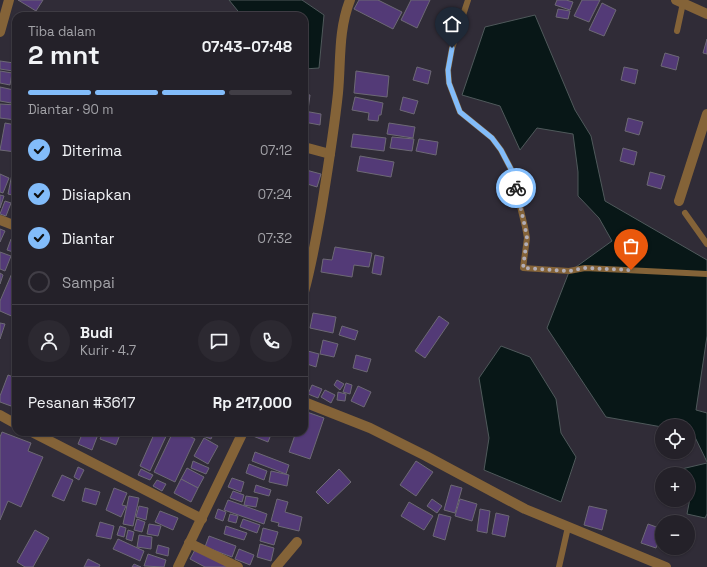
<!DOCTYPE html>
<html lang="id">
<head>
<meta charset="utf-8">
<style>
	body { margin:0; font-family:"Space Grotesk",sans-serif; background:#2c2931; color:#f1f3f6; height:100vh; display:flex; flex-direction:column; font-size:15px; white-space:nowrap }
	* { box-sizing:border-box; margin:0 }
	p { font-size:13px; color:#a3a3a8 }
	.icon { flex:none; width:22px; height:22px; fill:none; stroke:currentColor; stroke-width:2; stroke-linecap:round; stroke-linejoin:round }
	.map { position:relative; flex:1; overflow:hidden }
	.drawer { position:absolute; left:12px; top:12px; width:296px; height:424px; display:flex; flex-direction:column; background:#242129; border-radius:12px; box-shadow:0 1px 3px #0004,0 0 0 1px #413e46 }
	.drawer>* { flex:none }
	.controls { position:absolute; left:655px; top:419px; display:grid; gap:8px }
	.controls a { display:grid; place-items:center; width:40px; height:40px; border-radius:50%; background:#242129; box-shadow:0 1px 3px #0004,0 0 0 1px #413e46; font-size:20px }
	.pin { position:absolute; display:grid; place-items:center; width:34px; height:34px; color:#fff; margin:-41px -17px; border-radius:50% 50% 50% 0; rotate:-45deg; box-shadow:0 0 4px #0007 }
	.pin .icon { rotate:45deg }
	.courier { position:absolute; display:grid; place-items:center; width:40px; height:40px; margin:-20px; border:3px solid #82bcfa; border-radius:50%; background:#fff; color:#222; box-shadow:0 1px 5px #0007 }
	.overview em { font-style:normal; font-weight:700 }
	.overview div { display:flex; flex-direction:column-reverse }
	.overview { display:flex; align-items:center; justify-content:space-between; height:68px; padding:0 16px }
	h1 { font-size:26px; font-weight:700; line-height:30px }
	.bar { display:grid; grid-template-columns:repeat(4,1fr); gap:6px 4px; align-content:center; height:48px; padding:0 16px }
	.bar i { height:5px; border-radius:3px; background:#413e46 }
	.bar .current { background:#82bcfa }
	.bar p { grid-column:span 4 }
	.line { display:flex; align-items:center; gap:10px; padding:0 16px; border-top:1px solid #413e46 }
	.line div { flex:1 }
	.round { display:grid; place-items:center; flex:none; width:42px; height:42px; border-radius:21px; background:#2c2931 }
	ol { padding:0 16px; list-style:none }
	li { display:flex; align-items:center; gap:12px; height:44px }
	li p { margin-inline-start:auto }
	li .icon { padding:4px; border-radius:50%; background:#82bcfa; color:#111; stroke-width:4 }
	li:last-child { color:#a3a3a8 }
	li i { width:22px; height:22px; border:2px solid #413e46; border-radius:50% }
	.map>svg:first-child { display:block }
	.water { fill:#081717; stroke:#4f595b }
	.building { fill:#533a77; stroke:#6d6975 }
	.lines { fill:none; stroke-linecap:round; stroke-linejoin:round }
	.lane { stroke:#846338; stroke-width:6 }
	.street { stroke:#846338; stroke-width:10 }
	.done { stroke:#b1adb6; stroke-width:4; stroke-dasharray:0 7.2 }
	.route { stroke:#82bcfa; stroke-width:5 }
</style>
</head>
<body>
<div class="map">
<svg width="707" height="567" viewBox="0 0 707 567">
	<rect width="100%" height="100%" fill="#302c37"/>
	<g class="water">
		<polygon points="229,0 302,0 324,15 319,68 304,69 304,16 242,16"/>
		<polygon points="535,15 575,110 591,136 605,201 707,260 707,336 696,410 707,413 707,462 693,433 688,432 688,426 662,426 662,427 606,417 547,328 569,272 612,241 599,218 578,196 578,172 573,134 537,128 520,150 500,106 462,95 485,27"/>
		<polygon points="501,346 530,357 556,399 561,433 576,457 561,502 484,470 489,438 479,378"/>
		<polygon points="707,463 707,514 705,518 687,514 691,493 688,492 688,474 671,474 673,471"/>
	</g>
	<g class="building">
		<polygon points="18,0 43,0 36,11"/>
		<polygon points="359,0 378,0 402,12 393,29 354,9"/>
		<polygon points="411,0 430,0 417,28 401,20"/>
		<polygon points="557,0 566,0 573,2 570,10 555,5"/>
		<polygon points="582,0 600,0 589,22 574,16"/>
		<polygon points="602,3 616,10 604,36 589,30"/>
		<polygon points="558,9 570,11 568,19 556,17"/>
		<polygon points="707,39 707,54 703,53"/>
		<polygon points="665,53 679,57 676,70 661,66"/>
		<polygon points="0,61 14,63 13,71 0,69"/>
		<polygon points="16,63 16,86 13,85"/>
		<polygon points="417,67 431,71 428,84 413,80"/>
		<polygon points="624,67 638,70 635,84 621,80"/>
		<polygon points="0,71 12,73 10,85 0,83"/>
		<polygon points="356,71 389,76 387,97 354,93"/>
		<polygon points="0,87 14,90 11,103 0,101"/>
		<polygon points="304,94 310,95 308,110 304,109"/>
		<polygon points="355,97 383,103 381,115 379,115 378,121 368,120 369,113 352,110"/>
		<polygon points="403,97 418,101 414,114 400,110"/>
		<polygon points="0,104 16,105 16,120 0,118"/>
		<polygon points="304,111 321,114 320,125 304,122"/>
		<polygon points="628,118 643,122 639,135 625,131"/>
		<polygon points="5,123 16,125 16,152 0,150"/>
		<polygon points="389,123 415,127 413,138 387,134"/>
		<polygon points="353,134 386,138 384,151 351,147"/>
		<polygon points="392,137 414,139 412,151 390,148"/>
		<polygon points="419,139 438,142 436,155 416,151"/>
		<polygon points="623,148 637,152 634,165 620,161"/>
		<polygon points="360,156 394,162 391,177 357,171"/>
		<polygon points="14,164 16,165 16,196 8,194"/>
		<polygon points="306,170 321,174 317,187 304,183"/>
		<polygon points="650,172 665,176 661,189 647,185"/>
		<polygon points="0,174 9,178 3,193 0,192"/>
		<polygon points="0,195 4,196 0,208"/>
		<polygon points="5,201 11,203 6,216 0,214"/>
		<polygon points="0,229 5,231 0,242"/>
		<polygon points="11,239 16,241 16,253 7,250"/>
		<polygon points="335,247 372,253 369,267 354,265 352,277 321,272 323,259 332,260"/>
		<polygon points="0,252 11,256 5,271 0,269"/>
		<polygon points="375,255 384,257 381,275 372,273"/>
		<polygon points="16,264 16,318 0,311 0,301"/>
		<polygon points="0,273 3,275 0,284"/>
		<polygon points="313,313 336,317 333,333 310,328"/>
		<polygon points="439,316 449,323 425,358 415,351"/>
		<polygon points="0,323 5,324 0,339"/>
		<polygon points="342,326 358,331 355,340 339,335"/>
		<polygon points="323,340 338,344 334,357 320,354"/>
		<polygon points="304,350 319,354 316,367 304,363"/>
		<polygon points="356,355 371,359 367,372 353,368"/>
		<polygon points="8,375 16,378 16,392 11,406 0,402 0,396"/>
		<polygon points="337,380 344,384 340,390 334,385"/>
		<polygon points="346,383 352,385 350,394 343,392"/>
		<polygon points="312,385 322,389 318,398 308,394"/>
		<polygon points="358,386 371,392 364,407 351,401"/>
		<polygon points="325,390 335,395 331,403 321,397"/>
		<polygon points="338,392 346,394 345,401 337,400"/>
		<polygon points="304,411 324,418 310,459 289,452 296,432 304,432"/>
		<polygon points="2,432 31,443 28,451 43,457 21,507 8,501 0,520 0,437"/>
		<polygon points="43,432 57,432 56,436"/>
		<polygon points="83,432 99,432 92,450 78,444"/>
		<polygon points="103,432 121,432 116,445 100,439"/>
		<polygon points="155,432 168,432 150,471 140,466"/>
		<polygon points="173,432 181,432 195,439 175,482 154,472"/>
		<polygon points="192,432 214,432 211,439"/>
		<polygon points="255,432 272,432 268,442 253,436"/>
		<polygon points="204,438 218,446 208,464 194,456"/>
		<polygon points="255,452 289,465 286,474 252,461"/>
		<polygon points="193,461 209,468 206,474 191,468"/>
		<polygon points="416,461 433,472 416,496 400,485"/>
		<polygon points="249,464 267,471 264,480 246,473"/>
		<polygon points="78,467 84,470 79,480 74,477"/>
		<polygon points="187,468 204,477 198,488 181,479"/>
		<polygon points="141,469 153,475 150,480 138,475"/>
		<polygon points="339,469 351,482 328,504 316,492"/>
		<polygon points="271,471 289,475 287,486 269,482"/>
		<polygon points="62,475 73,480 64,501 52,496"/>
		<polygon points="232,478 244,482 241,492 228,487"/>
		<polygon points="181,479 198,488 191,502 174,493"/>
		<polygon points="157,480 166,484 162,491 153,486"/>
		<polygon points="256,485 271,490 269,496 254,492"/>
		<polygon points="451,485 462,488 455,513 444,510"/>
		<polygon points="85,488 100,492 96,505 82,501"/>
		<polygon points="114,488 127,493 122,505 126,506 121,517 106,510"/>
		<polygon points="233,491 244,495 242,502 230,498"/>
		<polygon points="129,496 139,498 133,526 123,524"/>
		<polygon points="246,496 258,498 256,507 244,505"/>
		<polygon points="277,499 288,502 285,512 302,517 299,531 278,526 279,523 271,521"/>
		<polygon points="432,499 442,506 437,513 427,506"/>
		<polygon points="460,499 477,504 472,521 455,516"/>
		<polygon points="228,500 267,514 264,524 224,510"/>
		<polygon points="409,502 433,516 424,530 401,516"/>
		<polygon points="139,506 148,508 146,520 136,517"/>
		<polygon points="589,506 607,510 602,530 584,525"/>
		<polygon points="218,509 226,512 223,521 215,518"/>
		<polygon points="480,509 490,511 487,533 477,531"/>
		<polygon points="160,511 178,518 173,530 155,522"/>
		<polygon points="496,513 509,516 505,537 492,534"/>
		<polygon points="230,514 238,516 236,523 228,521"/>
		<polygon points="439,514 451,517 445,540 433,536"/>
		<polygon points="137,519 145,522 142,532 134,530"/>
		<polygon points="243,519 260,525 257,533 240,527"/>
		<polygon points="100,522 114,526 111,539 96,536"/>
		<polygon points="149,524 161,526 158,536 147,534"/>
		<polygon points="648,524 662,529 662,533 656,548 641,543"/>
		<polygon points="120,526 126,528 124,537 117,535"/>
		<polygon points="226,526 247,533 244,540 224,534"/>
		<polygon points="263,528 278,532 274,545 260,541"/>
		<polygon points="35,530 49,538 33,567 25,567 17,562"/>
		<polygon points="128,530 134,532 132,541 126,539"/>
		<polygon points="139,535 152,537 151,549 137,547"/>
		<polygon points="209,536 236,546 232,557 205,547"/>
		<polygon points="118,539 144,551 140,561 113,549"/>
		<polygon points="260,544 274,548 271,561 257,557"/>
		<polygon points="158,545 169,548 168,556 156,553"/>
		<polygon points="196,548 228,564 226,567 205,567 190,559"/>
		<polygon points="239,549 254,555 250,565 235,559"/>
		<polygon points="148,554 166,560 164,567 144,566"/>
		<polygon points="88,559 100,565 99,567 84,567"/>
		<polygon points="134,564 141,567 132,567"/>
	</g>
	<g class="lines">
		<g class="lane">
			<polyline points="468,0 452,48 448,70 449,83 460,112 492,138 501,150 511,169 525,227 527,238 523,268 569,271 585,268 707,274"/>
			<polyline points="677,31 683,3"/>
			<polyline points="685,213 707,244"/>
			<polyline points="559,567 568,527"/>
		</g>
		<g class="street">
			<polyline points="676,0 707,14"/>
			<polyline points="0,32 9,0"/>
			<polyline points="304,147 330,154"/>
			<polyline points="679,201 707,114"/>
			<polyline points="0,220 16,226"/>
			<path d="M 304,292 C 312,263 317,234 322,205 C 328,168 334,131 338,93 C 341,61 338,31 350,0"/>
			<polyline points="304,402 370,428 426,456 525,509 666,567"/>
			<polyline points="0,415 16,424"/>
			<polyline points="32,432 202,519"/>
			<polyline points="189,543 238,567"/>
			<polyline points="178,567 243,432"/>
			<polyline points="276,567 297,542"/>
		</g>
	</g>
	<g class="lines">
		<polyline class="done" points="516,188 525,227 527,238 523,268 569,271 585,268 631,270"/>
		<polyline class="route" points="452,48 448,70 449,83 460,112 492,138 501,150 511,169 516,188"/>
	</g>
</svg>
<div class="controls">
<a><svg class="icon" aria-label="locate" viewBox="0 0 24 24"><circle cx="12" cy="12" r="6"/><path d="M12 2v4M12 18v4M2 12h4M18 12h4"/></svg></a>
<a>+</a>
<a>−</a>
</div>
<div class="pin" style="left:631px;top:270px;background:#ea580c"><svg class="icon" aria-label="bag" viewBox="0 0 24 24"><path d="M5 8h14l-1 12H6zM9 8a3 3 0 0 1 6 0"/></svg></div>
<div class="pin" style="left:452px;top:48px;background:#1f2937"><svg class="icon" aria-label="home" viewBox="0 0 24 24"><path d="M3 11l9-7 9 7M6 9v11h12V9"/></svg></div>
<div class="courier" style="left:516px;top:188px"><svg class="icon" aria-label="bike" viewBox="0 0 24 24"><circle cx="6" cy="16" r="4"/><circle cx="18" cy="16" r="4"/><path d="M6 16l4-8h5l3 8M10 8l3 8H6M13 5h3"/></svg></div>
<section class="drawer">
<div class="overview"><div><h1>2 mnt</h1><p>Tiba dalam</p></div><em>07:43–07:48</em></div>
<div class="bar"><i class="current"></i><i class="current"></i><i class="current"></i><i></i><p>Diantar · 90 m</p></div>
<ol>
<li><svg class="icon" aria-label="check" viewBox="0 0 24 24"><path d="M5 12l5 5 9-10"/></svg>Diterima<p>07:12</p></li>
<li><svg class="icon" aria-label="check" viewBox="0 0 24 24"><path d="M5 12l5 5 9-10"/></svg>Disiapkan<p>07:24</p></li>
<li><svg class="icon" aria-label="check" viewBox="0 0 24 24"><path d="M5 12l5 5 9-10"/></svg>Diantar<p>07:32</p></li>
<li><i></i>Sampai</li>
</ol>
<div class="line" style="height:72px"><a class="round"><svg class="icon" aria-label="person" viewBox="0 0 24 24"><circle cx="12" cy="8" r="4"/><path d="M4 21q1-7 8-7t8 7"/></svg></a><div><b>Budi</b><p>Kurir · 4.7</p></div><a class="round"><svg class="icon" aria-label="chat" viewBox="0 0 24 24"><path d="M4 5h16v11H9l-5 4z"/></svg></a><a class="round"><svg class="icon" aria-label="phone" viewBox="0 0 24 24"><path d="M5 4h4l2 5-3 2q2 4 5 5l2-3 5 2v4C11 20 4 13 5 4z"/></svg></a></div>
<div class="line" style="height:52px"><div>Pesanan #3617</div><b>Rp 217,000</b></div>
</section>
</div>
</body>
</html>
